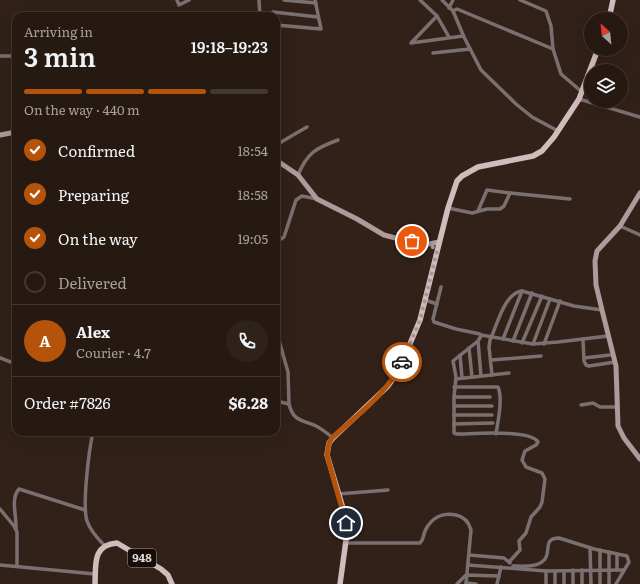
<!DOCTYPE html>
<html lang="en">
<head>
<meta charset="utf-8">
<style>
	body { margin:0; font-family:Literata,serif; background:#2e221b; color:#f1f3f6; height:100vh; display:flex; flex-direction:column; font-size:15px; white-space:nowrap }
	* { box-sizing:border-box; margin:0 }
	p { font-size:13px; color:#a4a09f }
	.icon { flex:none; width:22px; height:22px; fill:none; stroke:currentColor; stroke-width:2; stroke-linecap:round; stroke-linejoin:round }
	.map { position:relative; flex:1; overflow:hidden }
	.panel { position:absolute; left:12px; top:12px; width:268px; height:424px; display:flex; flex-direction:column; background:#261912; border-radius:12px; box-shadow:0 4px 16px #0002,0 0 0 1px #423832 }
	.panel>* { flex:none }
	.needle { width:26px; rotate:333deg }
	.controls { position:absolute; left:584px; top:12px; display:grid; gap:8px }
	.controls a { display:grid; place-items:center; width:44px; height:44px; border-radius:50%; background:#261912; box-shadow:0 4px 16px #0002,0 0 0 1px #423832; font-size:20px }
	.pin { position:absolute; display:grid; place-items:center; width:34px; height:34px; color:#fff; margin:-17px; border:2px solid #fff; border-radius:50%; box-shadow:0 1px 4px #0007 }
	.courier { position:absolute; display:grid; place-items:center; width:40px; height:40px; margin:-20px; border:3px solid #b45309; border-radius:50%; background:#fff; color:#222; box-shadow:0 1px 5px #0007 }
	.head em { font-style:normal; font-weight:600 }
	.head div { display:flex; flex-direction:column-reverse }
	.head { display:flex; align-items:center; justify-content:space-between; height:68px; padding:0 12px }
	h1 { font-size:26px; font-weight:600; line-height:30px }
	.bar { display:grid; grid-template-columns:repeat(4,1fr); gap:6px 4px; align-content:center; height:48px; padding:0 12px }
	.bar i { height:5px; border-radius:3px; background:#423832 }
	.bar .current { background:#b45309 }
	.bar p { grid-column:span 4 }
	.line { display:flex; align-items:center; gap:10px; padding:0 12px; border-top:1px solid #423832 }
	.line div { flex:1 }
	.round { display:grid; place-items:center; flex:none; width:42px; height:42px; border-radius:21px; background:#2e221b }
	ol { padding:0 12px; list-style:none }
	li { display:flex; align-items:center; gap:12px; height:44px }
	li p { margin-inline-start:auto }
	li .icon { padding:4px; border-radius:50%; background:#b45309; color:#fff; stroke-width:4 }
	li:last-child { color:#a4a09f }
	li i { width:22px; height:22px; border:2px solid #423832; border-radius:50% }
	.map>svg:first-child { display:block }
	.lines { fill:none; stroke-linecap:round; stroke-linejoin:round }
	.street { stroke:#7b7071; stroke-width:3.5 }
	.secondary { stroke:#ac9a9c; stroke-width:5 }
	.primary { stroke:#d2bbbd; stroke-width:5.5 }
	.done { stroke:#a49790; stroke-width:4; stroke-dasharray:0 7.2 }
	.route { stroke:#b45309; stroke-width:5 }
	.labels { text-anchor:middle; stroke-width:3; stroke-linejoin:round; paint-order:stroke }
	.shield { fill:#140d09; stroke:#a49a94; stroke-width:1 }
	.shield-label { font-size:11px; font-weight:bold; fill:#e2d6d0 }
</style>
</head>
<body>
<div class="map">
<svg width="640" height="584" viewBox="0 0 640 584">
	<rect width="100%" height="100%" fill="#322118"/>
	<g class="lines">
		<g class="street">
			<polyline points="177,0 179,5 189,0"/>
			<polyline points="259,0 260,16"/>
			<polyline points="284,0 316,3"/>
			<polyline points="420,0 437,16 449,37"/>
			<polyline points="442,0 453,11 464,37 481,70 516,104 532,117 558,131"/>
			<polyline points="520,0 546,11 551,26 553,49 561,74 582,92"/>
			<polyline points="449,8 453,0"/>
			<polyline points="453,11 457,9 553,49"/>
			<polyline points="273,12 318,17"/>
			<polyline points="276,25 321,29 315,0"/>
			<polyline points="412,42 437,16"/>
			<polyline points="411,43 463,36"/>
			<polyline points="433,53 470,49"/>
			<polyline points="0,56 16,56"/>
			<polyline points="579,99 640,117"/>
			<polyline points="276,145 307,127"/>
			<path d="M 298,175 C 307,153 316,148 338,140"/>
			<polyline points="448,208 472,213 487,209 500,209 504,206 510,193 570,199"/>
			<polyline points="478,211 487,190 510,193"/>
			<polyline points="620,226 640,235"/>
			<polyline points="276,239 281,239 284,237 296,200 302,196 317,199"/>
			<path d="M 441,287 L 433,319 L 434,322 L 456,329 L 480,334 L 481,336 L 478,341 L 453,361 L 456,377 L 454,397 L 454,433 L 457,434 C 472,434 531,429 538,442 L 536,445 L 525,451 L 522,460 L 526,467 L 542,473 L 545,479 L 542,502 L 540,507 L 531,517 L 526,533 L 519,541 L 520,550 L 509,562"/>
			<polyline points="425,300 437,304"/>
			<path d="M 276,330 L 288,372 L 289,404 C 293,420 300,420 314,425 C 321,428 327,433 333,438"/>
			<polyline points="481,335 533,344 558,342 583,339"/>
			<polyline points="608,336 583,339 584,361 586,365 589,366 615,362"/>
			<polyline points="503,339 522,291"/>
			<polyline points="478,341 481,376"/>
			<polyline points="513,341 532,293"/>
			<polyline points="522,343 542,296"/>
			<polyline points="533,344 550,299"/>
			<polyline points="544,344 560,301"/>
			<polyline points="469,348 472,377"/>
			<polyline points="460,355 462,378"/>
			<polyline points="0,358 16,364"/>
			<polyline points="584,358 610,355"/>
			<polyline points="491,360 541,356"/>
			<path d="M 492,375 L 489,347 L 490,340 C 497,326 504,293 522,291 L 574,306 L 602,310"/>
			<polyline points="456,379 509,373"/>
			<path d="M 454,387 L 498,387 C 503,398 498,421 496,434"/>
			<polyline points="454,397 490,397"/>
			<polyline points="276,401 289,404"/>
			<polyline points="581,405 593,403 600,407 617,407"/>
			<polyline points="454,406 492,406"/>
			<polyline points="454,415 492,415"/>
			<polyline points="13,420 16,410"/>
			<polyline points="454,424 493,423"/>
			<path d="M 93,432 C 89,450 82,505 87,521 C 90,530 98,539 105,546"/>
			<polyline points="338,494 388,490"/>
			<polyline points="0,509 14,526 17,532 17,566"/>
			<path d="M 16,529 C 17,517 10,499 19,489 L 85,510"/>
			<path d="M 346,543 L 420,543 C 424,539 423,536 425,531 C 431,518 442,512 456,515 C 465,517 469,522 471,530 L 466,584"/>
			<polyline points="590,548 591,584"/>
			<polyline points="600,550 600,584"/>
			<polyline points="609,552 609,584"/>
			<polyline points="617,554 617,570"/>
			<polyline points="469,555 504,558 510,563"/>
			<polyline points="0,565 95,574"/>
			<polyline points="468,565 546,571 624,570"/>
			<path d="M 513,566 C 523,566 538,568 545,559 C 551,551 543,538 559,538 L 594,549 L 627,556 L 629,562 L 616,584"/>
			<polyline points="573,570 573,584"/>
			<polyline points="582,570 582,584"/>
			<polyline points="546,571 546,584"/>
			<polyline points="555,571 555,584"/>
			<polyline points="564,571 564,584"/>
			<polyline points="466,583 476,584"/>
			<polyline points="457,584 466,575 499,576"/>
			<polyline points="497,584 501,567"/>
		</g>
		<g class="secondary">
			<polyline points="0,135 16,132"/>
			<polyline points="276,160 298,175 317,199 357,219 384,235 403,240 429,244 439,242"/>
			<polyline points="640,193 620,226 597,251 595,261 596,285 602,310 616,366 618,426 624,438 640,459"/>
		</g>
		<g class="primary">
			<polyline points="609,19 613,0"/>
			<path d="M 95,584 C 96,565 92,545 117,543 L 161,569 L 168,575 L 172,584"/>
			<polyline points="340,584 347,533 345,515 327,455 329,443 333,438 387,387 398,372 420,320 448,208 457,181 462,176 478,167 533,156 542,151 554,137 579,99 598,49"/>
		</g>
	</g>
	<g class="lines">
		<polyline class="done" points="402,362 420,320 437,251 429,244 412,241"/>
		<path class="route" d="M 346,523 L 327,455 L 329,443 L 332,438 C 357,415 388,393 402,362"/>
	</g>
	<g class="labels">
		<rect class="shield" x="128" y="549" width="28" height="18" rx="3"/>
		<g class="shield-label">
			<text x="142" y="562">948</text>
		</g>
	</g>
</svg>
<div class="controls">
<a><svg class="needle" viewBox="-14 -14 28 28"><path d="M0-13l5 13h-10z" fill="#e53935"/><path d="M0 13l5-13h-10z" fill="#a4a09f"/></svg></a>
<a><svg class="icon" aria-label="layers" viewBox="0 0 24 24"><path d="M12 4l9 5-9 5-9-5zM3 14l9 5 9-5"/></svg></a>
</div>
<div class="pin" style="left:412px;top:241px;background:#ea580c"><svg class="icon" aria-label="bag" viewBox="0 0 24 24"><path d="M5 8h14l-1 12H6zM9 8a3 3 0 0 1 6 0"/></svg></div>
<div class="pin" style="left:346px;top:523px;background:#1f2937"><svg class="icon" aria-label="home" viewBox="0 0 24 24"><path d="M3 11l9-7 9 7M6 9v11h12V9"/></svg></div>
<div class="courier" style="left:402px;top:362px"><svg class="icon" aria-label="car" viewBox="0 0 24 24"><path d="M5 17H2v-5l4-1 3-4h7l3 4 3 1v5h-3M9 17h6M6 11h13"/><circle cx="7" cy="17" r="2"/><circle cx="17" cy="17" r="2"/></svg></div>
<section class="panel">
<div class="head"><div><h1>3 min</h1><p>Arriving in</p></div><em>19:18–19:23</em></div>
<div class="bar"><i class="current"></i><i class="current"></i><i class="current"></i><i></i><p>On the way · 440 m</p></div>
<ol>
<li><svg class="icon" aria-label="check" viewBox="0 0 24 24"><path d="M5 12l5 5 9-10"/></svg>Confirmed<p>18:54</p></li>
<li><svg class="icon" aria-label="check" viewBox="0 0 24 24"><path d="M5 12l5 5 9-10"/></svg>Preparing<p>18:58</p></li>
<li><svg class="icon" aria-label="check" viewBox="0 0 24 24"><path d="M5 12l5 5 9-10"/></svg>On the way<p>19:05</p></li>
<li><i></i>Delivered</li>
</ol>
<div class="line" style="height:72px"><b class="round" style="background:#b45309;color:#fff">A</b><div><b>Alex</b><p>Courier · 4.7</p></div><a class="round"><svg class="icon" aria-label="phone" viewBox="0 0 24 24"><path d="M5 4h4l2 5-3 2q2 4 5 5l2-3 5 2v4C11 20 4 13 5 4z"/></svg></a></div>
<div class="line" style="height:52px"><div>Order #7826</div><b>$6.28</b></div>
</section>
</div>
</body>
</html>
